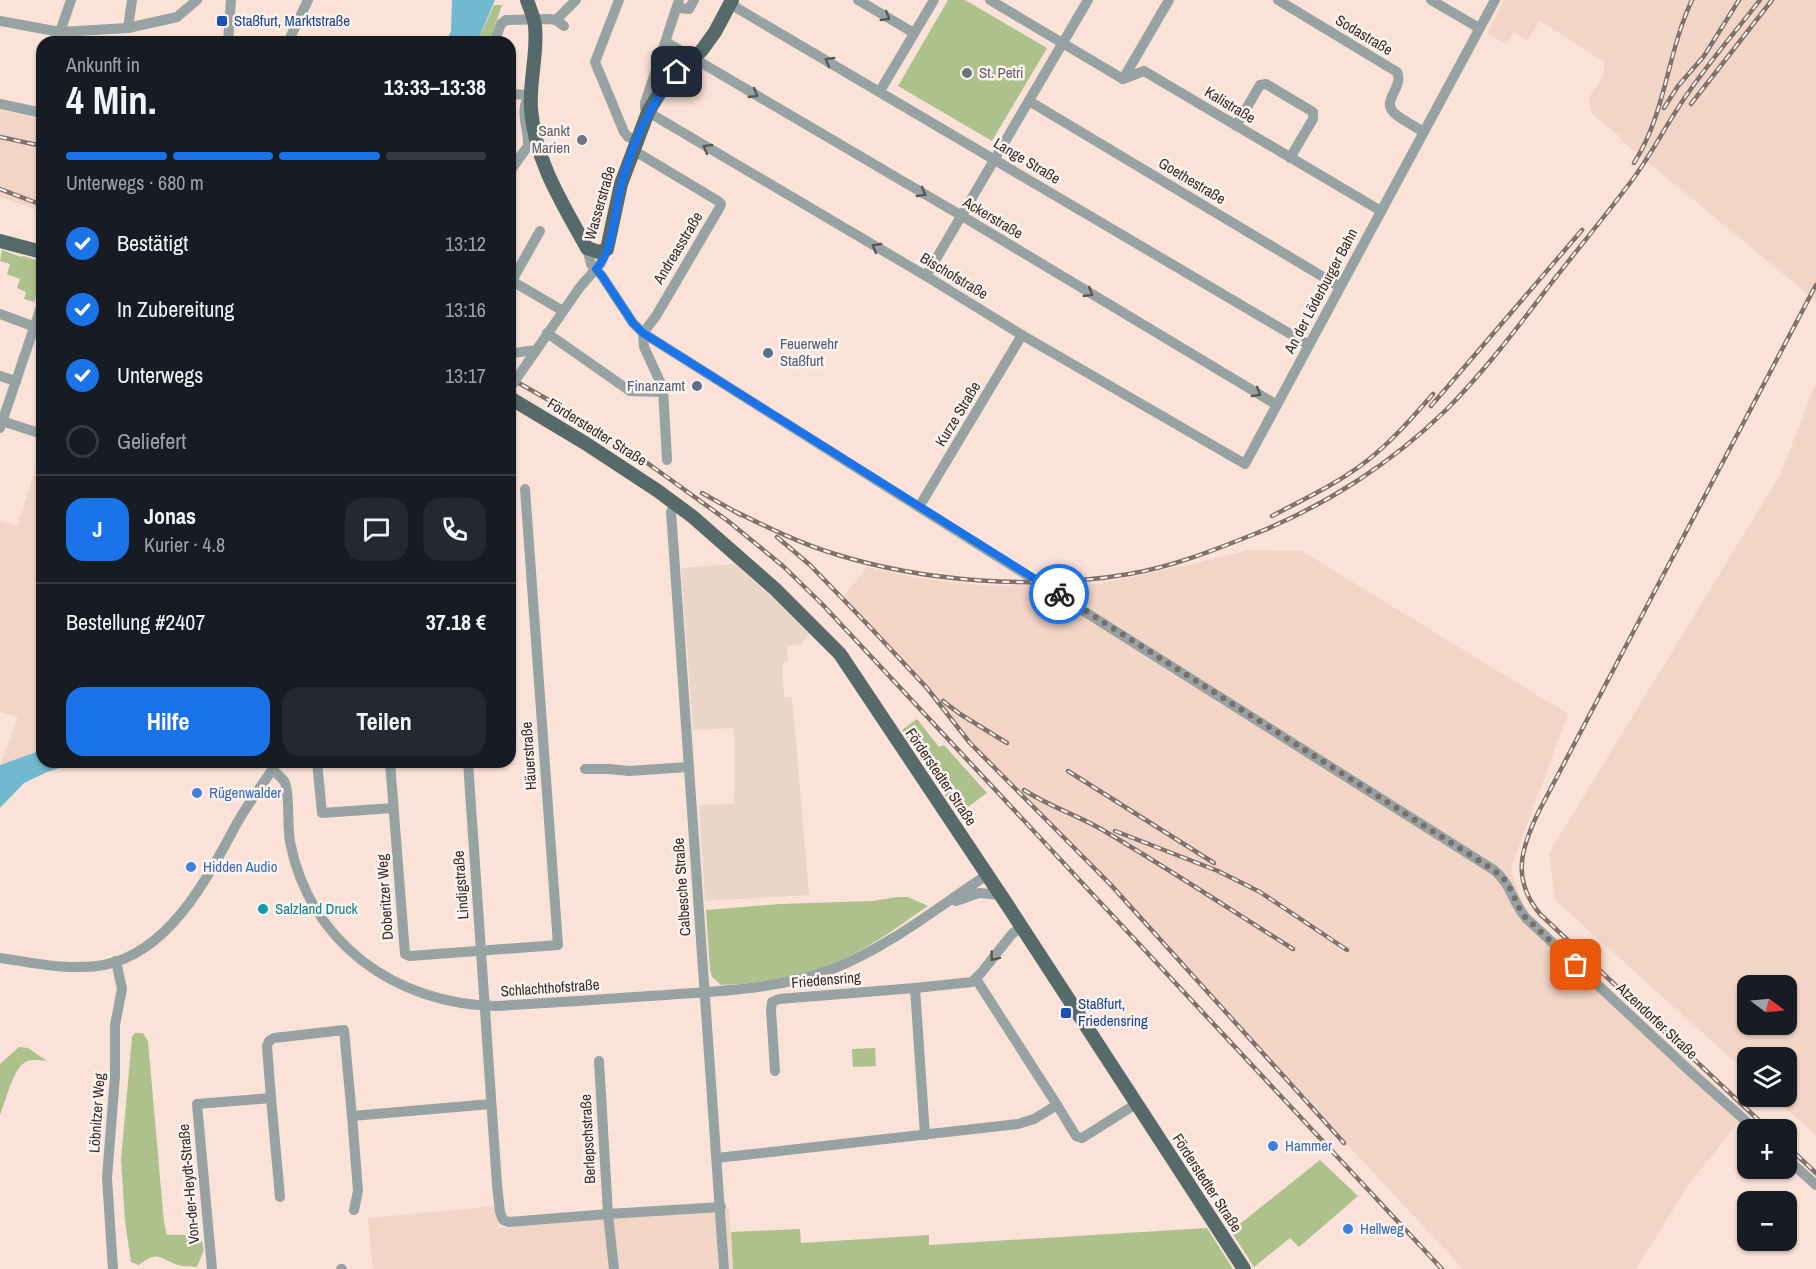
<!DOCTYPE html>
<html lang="de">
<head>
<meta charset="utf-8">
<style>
	body { margin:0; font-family:"Archivo Narrow",sans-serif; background:#242831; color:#f1f3f6; height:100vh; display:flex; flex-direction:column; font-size:22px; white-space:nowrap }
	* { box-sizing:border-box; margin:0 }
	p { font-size:20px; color:#9ea1a6 }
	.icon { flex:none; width:33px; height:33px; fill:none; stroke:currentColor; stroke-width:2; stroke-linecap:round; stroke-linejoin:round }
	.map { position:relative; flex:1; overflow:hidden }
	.panel { position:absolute; left:36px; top:36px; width:480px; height:732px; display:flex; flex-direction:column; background:#171b24; border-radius:18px; box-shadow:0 2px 4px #0004 }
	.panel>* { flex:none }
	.needle { width:39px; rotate:106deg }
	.buttons { position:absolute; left:1737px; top:975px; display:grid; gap:12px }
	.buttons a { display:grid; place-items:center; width:60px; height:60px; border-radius:12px; background:#171b24; box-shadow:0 2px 4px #0004; font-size:30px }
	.pin { position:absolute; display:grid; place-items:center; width:51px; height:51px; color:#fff; margin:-26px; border-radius:12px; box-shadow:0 3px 9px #0006 }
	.courier { position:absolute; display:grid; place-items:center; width:60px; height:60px; margin:-30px; border:4px solid #1a73e8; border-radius:50%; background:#fff; color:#222; box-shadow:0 2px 8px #0007 }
	.headline em { font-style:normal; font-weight:800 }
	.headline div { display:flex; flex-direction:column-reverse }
	.headline { display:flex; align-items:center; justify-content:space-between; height:102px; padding:0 30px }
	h1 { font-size:39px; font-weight:800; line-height:45px }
	.bar { display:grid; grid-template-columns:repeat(4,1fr); gap:9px 6px; align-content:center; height:72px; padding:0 30px }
	.bar i { height:8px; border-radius:4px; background:#363941 }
	.bar .on { background:#1a73e8 }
	.bar p { grid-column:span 4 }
	.line { display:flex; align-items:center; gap:15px; padding:0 30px; border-top:2px solid #363941 }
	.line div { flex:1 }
	.round { display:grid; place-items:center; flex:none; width:63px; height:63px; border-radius:18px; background:#242831 }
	ol { padding:0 30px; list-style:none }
	li { display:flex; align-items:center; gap:18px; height:66px }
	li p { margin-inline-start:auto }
	li .icon { padding:6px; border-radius:50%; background:#1a73e8; color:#fff; stroke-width:4 }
	li:last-child { color:#9ea1a6 }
	li i { width:33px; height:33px; border:3px solid #363941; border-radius:50% }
	.primary-button { display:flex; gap:12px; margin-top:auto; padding:12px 30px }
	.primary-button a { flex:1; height:69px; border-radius:18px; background:#1a73e8; color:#fff; font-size:24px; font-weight:800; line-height:69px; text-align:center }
	.primary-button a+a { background:#242831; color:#f1f3f6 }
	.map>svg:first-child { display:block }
	.commercial { fill:#ead6c8 }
	.built { fill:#f3d5c8; fill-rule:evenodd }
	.green { fill:#adc18c }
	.water { fill:#71b9cf }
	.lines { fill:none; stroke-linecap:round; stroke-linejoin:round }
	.minor { stroke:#97a3a2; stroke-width:10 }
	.major { stroke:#556a69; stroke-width:14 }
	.rail-casing { stroke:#80716b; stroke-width:4.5 }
	.rail { stroke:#fcf2ee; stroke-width:2; stroke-dasharray:7; stroke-linecap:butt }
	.minor-bridge { stroke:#97a3a2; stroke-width:10 }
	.oneway { stroke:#595754 }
	.done { stroke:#7b6d67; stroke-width:6; stroke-dasharray:0 10.8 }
	.route { stroke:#1a73e8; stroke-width:8 }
	.transit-dot { fill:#1a4fb4; stroke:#fcf2ee; stroke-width:2 }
	.worship-dot { fill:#6b7280; stroke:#fcf2ee; stroke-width:2 }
	.service-dot { fill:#5c6f8a; stroke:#fcf2ee; stroke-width:2 }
	.shop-dot { fill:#3f7fe0; stroke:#fcf2ee; stroke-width:2 }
	.culture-dot { fill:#0f9aa8; stroke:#fcf2ee; stroke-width:2 }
	.labels { text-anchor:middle; stroke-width:5; stroke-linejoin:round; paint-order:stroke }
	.transit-label { font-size:15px; fill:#164399; stroke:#fcf2ee; text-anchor:start }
	.street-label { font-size:15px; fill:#372e2a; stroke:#fcf2ee }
	.worship-label { font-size:15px; fill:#5b616d; stroke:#fcf2ee; text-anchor:start }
	.service-label { font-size:15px; fill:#4e5e75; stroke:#fcf2ee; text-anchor:start }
	.shop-label { font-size:15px; fill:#366cbe; stroke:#fcf2ee; text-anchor:start }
	.culture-label { font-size:15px; fill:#0d838f; stroke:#fcf2ee; text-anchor:start }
</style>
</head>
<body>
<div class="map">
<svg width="1816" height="1269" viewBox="0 0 1816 1269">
	<rect width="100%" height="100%" fill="#fae2d8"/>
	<polygon class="commercial" points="735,564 784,608 810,634 800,645 787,646 788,662 782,663 784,697 792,697 809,895 705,901 699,805 734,804 735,742 733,728 693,730 681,568"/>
	<g class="built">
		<polygon points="1504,0 1816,0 1816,301 1622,141 1618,135 1592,114 1589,102 1591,93 1599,83 1604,73 1604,62 1540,21 1527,41 1514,32 1506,44 1487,33"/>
		<polygon points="0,110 42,119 42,212 0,197"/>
		<path d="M 1816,382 L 1816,1135 L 1773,1097 L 1786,1096 L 1786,1058 L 1748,1058 L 1747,1073 L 1555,900 L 1549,853 L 1780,475 ZM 1748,986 L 1786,986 L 1786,1024 L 1748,1024 Z"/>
		<polygon points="42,448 42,750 0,765 18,717 0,712 0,521 17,526"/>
		<polygon points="1249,550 1302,551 1568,714 1511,868 1518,892 1530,915 1746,1114 1691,1181 1636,1269 1463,1269 841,600 867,567 917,578 986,586 1099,584 1192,564"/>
		<polygon points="496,1206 498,1228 585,1219 729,1209 733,1269 373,1269 368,1218"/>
	</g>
	<g class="green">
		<polygon points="948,0 965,0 1047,48 992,141 898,86"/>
		<polygon points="494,5 502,5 489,42 477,42"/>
		<polygon points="2,250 21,257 23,256 42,262 42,278 34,302 24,299 26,292 17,288 20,279 7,274 10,264 0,261"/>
		<polygon points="917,719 939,747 944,745 987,793 958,814 902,730"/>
		<path d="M 897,897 L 908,897 L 928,906 C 904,922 881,940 855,953 C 814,975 767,983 721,985 L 712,977 L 710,970 L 706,910 L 780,904 L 873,901 Z"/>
		<path d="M 135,1033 L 143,1033 L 148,1041 L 164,1223 L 167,1235 L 193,1235 L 201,1237 L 204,1250 L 197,1267 C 191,1266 184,1267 178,1265 C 158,1258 158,1250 139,1265 L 131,1262 L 125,1222 L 121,1160 L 132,1037 Z"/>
		<path d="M 19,1047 L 28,1048 L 47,1061 C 39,1060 30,1058 24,1063 C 13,1070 5,1103 0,1115 L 0,1064 Z"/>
		<polygon points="875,1048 876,1066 853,1067 852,1049"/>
		<polygon points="1320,1160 1358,1196 1299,1247 1290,1238 1254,1267 1231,1231"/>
		<polygon points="1207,1228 1233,1269 733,1269 731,1232 800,1229 801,1243 929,1235 929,1245"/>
	</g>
	<g class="water">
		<polygon points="452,0 495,0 477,42 446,42 451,31"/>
		<polygon points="42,750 42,762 78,762 47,772 24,783 0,808 0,765"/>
	</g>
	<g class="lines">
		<g class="minor">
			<polyline points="619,0 595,62 624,132 628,137 636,140"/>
			<polyline points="679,0 645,103 645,108 648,112 926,276 1022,335 1245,464 1495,0"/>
			<polyline points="858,0 914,33"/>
			<polyline points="990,0 1123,79"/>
			<path d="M 1278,0 L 1397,72 C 1404,88 1381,100 1394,113 C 1402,120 1414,126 1424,132"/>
			<polyline points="1431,0 1479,28"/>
			<polyline points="730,4 1309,345"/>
			<polyline points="678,8 689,9 694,0"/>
			<polyline points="556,20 576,0"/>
			<polyline points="0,21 60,32 128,28 177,17 197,0"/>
			<polyline points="128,28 132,0"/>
			<polyline points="60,32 71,0"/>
			<polyline points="228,42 231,0"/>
			<polyline points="288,42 308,0"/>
			<polyline points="494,42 501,24 506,20 549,19 556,20 564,26"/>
			<polyline points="666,42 962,216 1277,405"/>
			<polyline points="1123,79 1144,71 1381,211"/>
			<polyline points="1123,79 1169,0"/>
			<polyline points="880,91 934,0"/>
			<polyline points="510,94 530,95"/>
			<polyline points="1029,101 1340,287"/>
			<polyline points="0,104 42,113"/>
			<polyline points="1236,126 1260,85 1266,84 1313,112 1313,119 1290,158"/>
			<polyline points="633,150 718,201 721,204 720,207 656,316 643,333 644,347 663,388 667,460"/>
			<path d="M 510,171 L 528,146 C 529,128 518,110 530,95"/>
			<path d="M 587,248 L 591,264 L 602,276 L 633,323 L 643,333 L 1494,870 C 1512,885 1512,902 1526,918 L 1693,1074 L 1756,1130"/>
			<polyline points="926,276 1088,0"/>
			<polyline points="512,281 563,311"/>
			<polyline points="510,284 540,231"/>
			<polyline points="0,314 35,327"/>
			<polyline points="547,333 630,391 663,392"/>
			<path d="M 510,352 C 519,355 526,349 535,351"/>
			<polyline points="528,362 580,287 601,263 607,249"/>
			<polyline points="0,376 16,381"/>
			<polyline points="2,421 42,434"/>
			<polyline points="0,428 42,304"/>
			<polyline points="676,504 671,512 672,525 724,1269"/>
			<polyline points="919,507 1022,335"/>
			<polyline points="317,762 322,813 393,808"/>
			<polyline points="390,762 405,954 410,956 558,945 525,489"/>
			<polyline points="468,762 497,1185 500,1212 503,1220 509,1222 608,1214 599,1061"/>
			<polyline points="585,769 609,769 629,771 688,767"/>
			<path d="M 272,770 C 277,774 282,777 285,783 C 290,794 287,826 290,842 C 310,943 395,1004 496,1006 C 552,1003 608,999 665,995 C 722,991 781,989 835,968 C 890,946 938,907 987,875"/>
			<polyline points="956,901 979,893 1001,895"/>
			<path d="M 0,958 C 34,963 70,971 104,965 C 170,952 208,877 237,823 C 249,802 264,783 277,762"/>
			<polyline points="976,979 1057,1105"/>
			<polyline points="915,988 972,982 981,973 1012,934 1021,927"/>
			<polyline points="775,1071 771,1010 772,1002 779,999 915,988 925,1135"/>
			<polyline points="271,1098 280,1197"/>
			<polyline points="352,1116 358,1191 354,1210"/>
			<polyline points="717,1158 1018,1124 1034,1119 1057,1105 1076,1136 1082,1138 1136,1104"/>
			<polyline points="1786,1158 1816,1185"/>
			<polyline points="113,1269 107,1178 115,1076 115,1025 122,989 116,961"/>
			<polyline points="212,1269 197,1104 271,1098 267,1046 269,1041 274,1038 344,1030 352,1116 491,1104"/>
			<polyline points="341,1269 342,1269"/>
			<polyline points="614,1269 608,1214 721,1207"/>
		</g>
		<g class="major">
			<path d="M 527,0 C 530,9 534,17 535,26 C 538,53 529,81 531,109 C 535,161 562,203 587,248 L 599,252 L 607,249 L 621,184 L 648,112 L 662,89 L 677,72 L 702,50 L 715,32 L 732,0"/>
			<polyline points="0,241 42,252"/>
			<polyline points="510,398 585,443 658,491 693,517 775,589 840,654 1010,909 1244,1269"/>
		</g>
		<defs>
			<g id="rail">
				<polyline points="1691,104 1772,0"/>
				<polyline points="1664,108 1678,86 1704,56 1739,0"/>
				<polyline points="0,137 42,146"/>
				<path d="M 1634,163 C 1666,113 1667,53 1692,0"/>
				<polyline points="0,189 42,205"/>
				<polyline points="510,378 573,414 632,452 728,521 783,566 822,604 920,709 1442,1269"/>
				<polyline points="1431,406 1582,230"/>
				<polyline points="702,493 741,515"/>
				<path d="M 734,511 C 767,527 799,543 835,554 C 924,582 1037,590 1129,574 C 1171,567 1212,551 1252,535 C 1323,507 1391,464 1446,410 C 1484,372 1517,328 1549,286 C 1577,250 1606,215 1633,179 C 1650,156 1663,131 1678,108 C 1702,70 1733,35 1760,0"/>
				<path d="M 1272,516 C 1304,499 1339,483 1368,460 C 1392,441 1413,417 1433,394"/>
				<polyline points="777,537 810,565 869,626 927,688 970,743 1111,885 1344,1143"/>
				<polyline points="943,701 960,714 1007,743"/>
				<polyline points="1068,771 1214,863"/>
				<path d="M 1024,790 C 1050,807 1080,816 1106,832 C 1169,869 1231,910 1293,949"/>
				<polyline points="1115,831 1218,871 1260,892 1347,950"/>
				<path d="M 1769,1130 L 1540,914 C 1511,879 1521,848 1539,811 L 1816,285"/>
				<polyline points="1786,1145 1816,1173"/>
			</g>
		</defs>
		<use href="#rail" class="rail-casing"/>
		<use href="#rail" class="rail"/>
		<polyline class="minor-bridge" points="510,388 528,362"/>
	</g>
	<defs><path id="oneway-chevron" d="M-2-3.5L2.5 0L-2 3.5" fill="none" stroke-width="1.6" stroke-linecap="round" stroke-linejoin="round" transform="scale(1.5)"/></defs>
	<g class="oneway">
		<use href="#oneway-chevron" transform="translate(886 17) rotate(31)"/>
		<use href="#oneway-chevron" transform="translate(829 61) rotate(-150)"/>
		<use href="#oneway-chevron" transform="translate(754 94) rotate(30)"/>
		<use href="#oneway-chevron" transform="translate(707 148) rotate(-150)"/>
		<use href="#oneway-chevron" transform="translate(922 193) rotate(30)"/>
		<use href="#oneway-chevron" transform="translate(876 247) rotate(-150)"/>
		<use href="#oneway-chevron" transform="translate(1089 293) rotate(31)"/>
		<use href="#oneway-chevron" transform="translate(1257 393) rotate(31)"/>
		<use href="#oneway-chevron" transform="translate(994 957) rotate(128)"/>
	</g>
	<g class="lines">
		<polyline class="done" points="1059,594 1494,870 1507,882 1522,914 1576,965"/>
		<path class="route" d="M 677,72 C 649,105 634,140 622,182 C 615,207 614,251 596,269 L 602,276 L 633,323 L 643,333 L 1059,594"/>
	</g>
	<g class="transit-dot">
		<rect x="216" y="15" width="12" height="12" rx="3"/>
		<rect x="1060" y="1007" width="12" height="12" rx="3"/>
	</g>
	<g class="worship-dot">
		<circle cx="967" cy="73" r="6"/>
		<circle cx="582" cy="140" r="6"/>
	</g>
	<g class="service-dot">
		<circle cx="768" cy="353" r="6"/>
		<circle cx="697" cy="386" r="6"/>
	</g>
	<g class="shop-dot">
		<circle cx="197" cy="793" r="6"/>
		<circle cx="191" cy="867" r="6"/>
		<circle cx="1273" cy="1146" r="6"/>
		<circle cx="1348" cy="1229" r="6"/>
	</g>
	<circle class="culture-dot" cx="263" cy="909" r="6"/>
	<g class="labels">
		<g class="transit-label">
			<text x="234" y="26">Staßfurt, Marktstraße</text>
			<text x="1078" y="1009">Staßfurt,<tspan x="1078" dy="17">Friedensring</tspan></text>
		</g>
		<g class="street-label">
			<text transform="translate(1364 35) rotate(31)" y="5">Sodastraße</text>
			<text transform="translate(1230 105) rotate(31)" y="5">Kalistraße</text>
			<text transform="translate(1027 161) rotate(31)" y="5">Lange Straße</text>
			<text transform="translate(1192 181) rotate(31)" y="5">Goethestraße</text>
			<text transform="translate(600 203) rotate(-74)" y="5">Wasserstraße</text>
			<text transform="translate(993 218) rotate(31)" y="5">Ackerstraße</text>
			<text transform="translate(678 248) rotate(-59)" y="5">Andreasstraße</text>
			<text transform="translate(954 276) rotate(31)" y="5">Bischofstraße</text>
			<text transform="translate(1321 291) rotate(-62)" y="5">An der Löderburger Bahn</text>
			<text transform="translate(958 414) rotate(-59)" y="5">Kurze Straße</text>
			<text transform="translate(597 432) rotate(32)" y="5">Förderstedter Straße</text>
			<text transform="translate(529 756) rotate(-94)" y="5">Häuerstraße</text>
			<text transform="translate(941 777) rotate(56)" y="5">Förderstedter Straße</text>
			<text transform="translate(461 885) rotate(-94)" y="5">Lindigstraße</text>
			<text transform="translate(682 887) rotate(-94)" y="5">Calbesche Straße</text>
			<text transform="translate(385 897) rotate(-94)" y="5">Doberitzer Weg</text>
			<text transform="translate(826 980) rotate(-5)" y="5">Friedensring</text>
			<text transform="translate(550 988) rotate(-4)" y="5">Schlachthofstraße</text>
			<text transform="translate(1657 1021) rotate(43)" y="5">Atzendorfer Straße</text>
			<text transform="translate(97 1113) rotate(-86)" y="5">Löbnitzer Weg</text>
			<text transform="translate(588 1139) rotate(-93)" y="5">Berlepschstraße</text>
			<text transform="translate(1207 1183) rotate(57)" y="5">Förderstedter Straße</text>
			<text transform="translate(189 1184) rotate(-95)" y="5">Von-der-Heydt-Straße</text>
		</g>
		<g class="worship-label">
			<text x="979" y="78">St. Petri</text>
			<text x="570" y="136" text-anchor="end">Sankt<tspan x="570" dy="17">Marien</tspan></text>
		</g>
		<g class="service-label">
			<text x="780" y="349">Feuerwehr<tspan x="780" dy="17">Staßfurt</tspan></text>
			<text x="685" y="391" text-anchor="end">Finanzamt</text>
		</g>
		<g class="shop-label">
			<text x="209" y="798">Rügenwalder</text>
			<text x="203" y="872">Hidden Audio</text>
			<text x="1285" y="1151">Hammer</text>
			<text x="1360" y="1234">Hellweg</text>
		</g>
		<g class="culture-label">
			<text x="275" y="914">Salzland Druck</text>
		</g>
	</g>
</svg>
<div class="buttons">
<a><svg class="needle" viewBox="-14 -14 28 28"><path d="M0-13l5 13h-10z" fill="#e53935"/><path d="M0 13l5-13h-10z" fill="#9ea1a6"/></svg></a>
<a><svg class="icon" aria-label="layers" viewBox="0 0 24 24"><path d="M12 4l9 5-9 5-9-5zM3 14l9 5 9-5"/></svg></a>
<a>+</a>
<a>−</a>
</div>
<div class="pin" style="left:1576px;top:965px;background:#ea580c"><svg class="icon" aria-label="bag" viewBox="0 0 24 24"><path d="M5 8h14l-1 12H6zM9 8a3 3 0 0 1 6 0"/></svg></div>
<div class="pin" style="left:677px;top:72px;background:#1f2937"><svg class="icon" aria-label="home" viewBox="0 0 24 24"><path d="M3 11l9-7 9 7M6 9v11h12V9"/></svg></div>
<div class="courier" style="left:1059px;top:594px"><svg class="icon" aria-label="bike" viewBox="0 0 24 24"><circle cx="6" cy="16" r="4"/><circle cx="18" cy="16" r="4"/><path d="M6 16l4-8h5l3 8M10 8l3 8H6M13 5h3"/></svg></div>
<section class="panel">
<div class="headline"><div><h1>4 Min.</h1><p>Ankunft in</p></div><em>13:33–13:38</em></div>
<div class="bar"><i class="on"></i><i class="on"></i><i class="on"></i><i></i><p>Unterwegs · 680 m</p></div>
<ol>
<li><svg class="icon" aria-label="check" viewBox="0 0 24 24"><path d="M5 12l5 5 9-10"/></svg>Bestätigt<p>13:12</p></li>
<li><svg class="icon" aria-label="check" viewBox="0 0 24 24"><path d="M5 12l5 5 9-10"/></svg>In Zubereitung<p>13:16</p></li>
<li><svg class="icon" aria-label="check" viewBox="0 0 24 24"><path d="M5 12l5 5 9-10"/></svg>Unterwegs<p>13:17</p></li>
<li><i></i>Geliefert</li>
</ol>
<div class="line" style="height:108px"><b class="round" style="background:#1a73e8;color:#fff">J</b><div><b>Jonas</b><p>Kurier · 4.8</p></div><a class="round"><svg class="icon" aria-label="chat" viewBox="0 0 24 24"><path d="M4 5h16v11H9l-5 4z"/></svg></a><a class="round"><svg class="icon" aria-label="phone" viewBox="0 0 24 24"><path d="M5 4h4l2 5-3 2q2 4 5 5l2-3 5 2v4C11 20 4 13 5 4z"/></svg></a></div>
<div class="line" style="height:78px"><div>Bestellung #2407</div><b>37.18 €</b></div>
<div class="primary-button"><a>Hilfe</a><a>Teilen</a></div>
</section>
</div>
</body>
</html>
